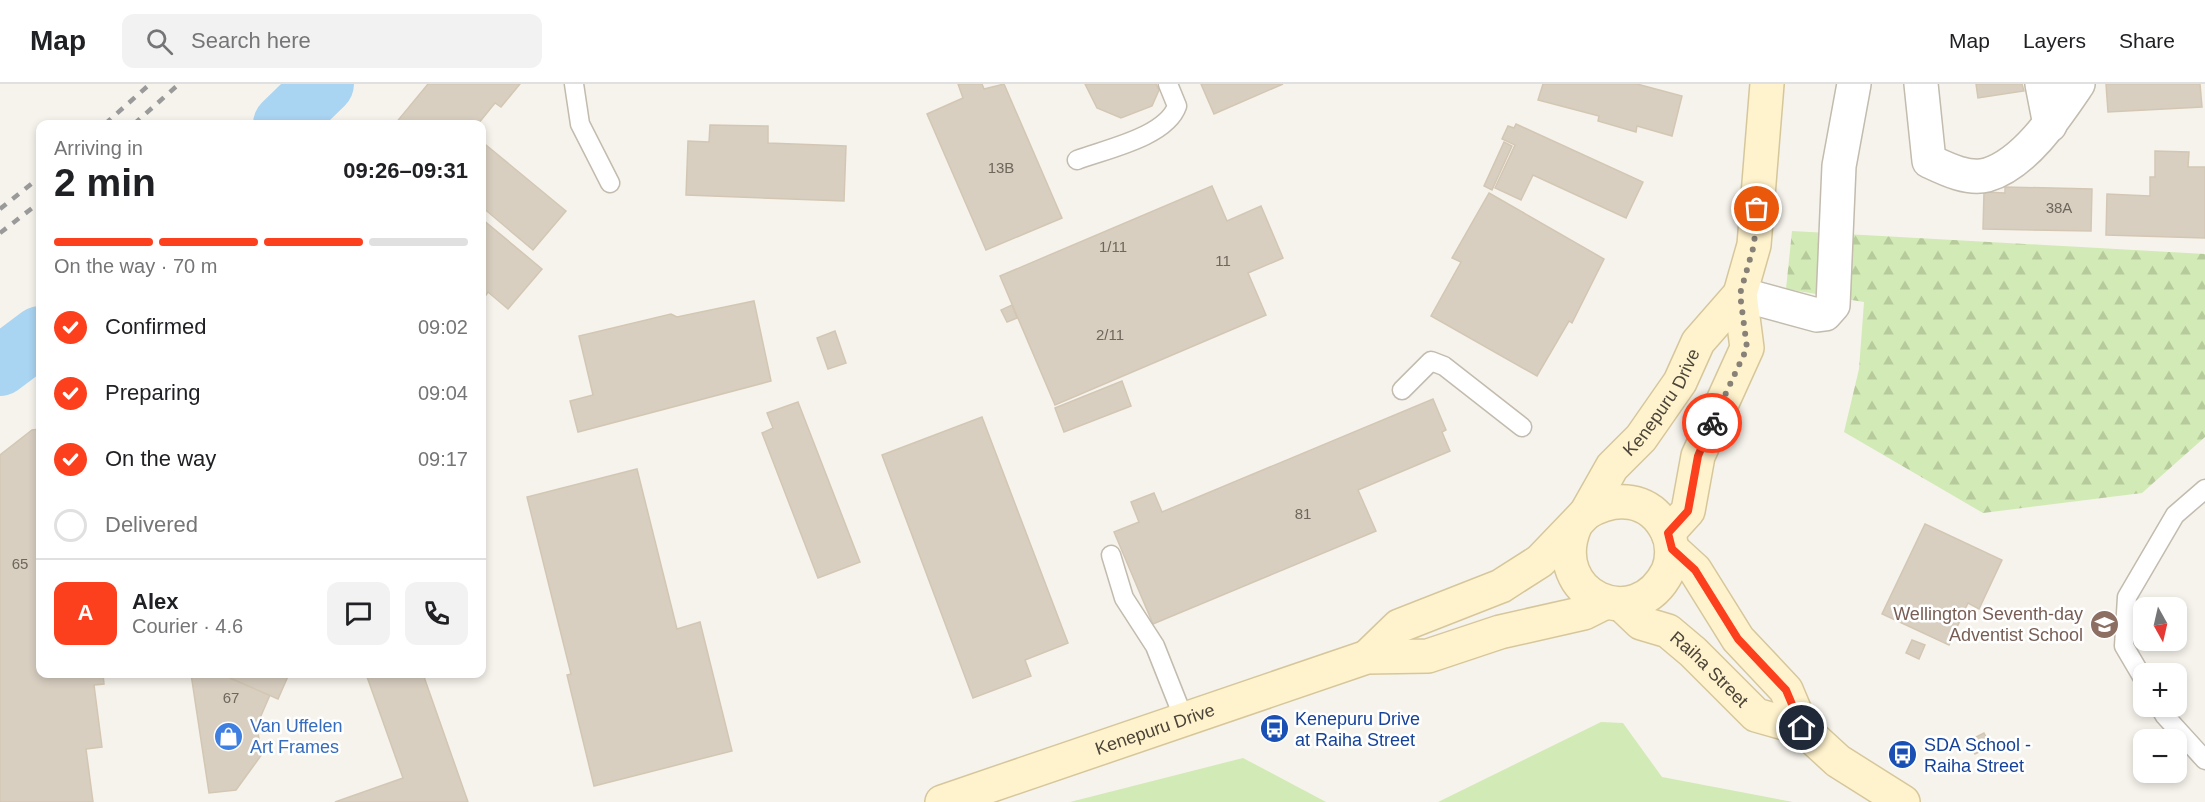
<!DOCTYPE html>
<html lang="en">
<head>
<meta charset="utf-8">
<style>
	body { margin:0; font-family:Arial,sans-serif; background:#f2f2f2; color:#202124; height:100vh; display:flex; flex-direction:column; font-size:22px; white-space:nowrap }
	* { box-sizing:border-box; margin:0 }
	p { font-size:20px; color:#757577 }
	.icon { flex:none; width:33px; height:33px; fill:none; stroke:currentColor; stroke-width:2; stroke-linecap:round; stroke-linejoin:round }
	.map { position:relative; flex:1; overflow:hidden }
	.side { position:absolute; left:36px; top:36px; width:450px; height:558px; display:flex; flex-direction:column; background:#fff; border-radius:12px; box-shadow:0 3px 9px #0003 }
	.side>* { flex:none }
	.needle { width:39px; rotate:172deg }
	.buttons { position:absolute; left:2133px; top:513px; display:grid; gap:12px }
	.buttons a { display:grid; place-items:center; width:54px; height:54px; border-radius:12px; background:#fff; box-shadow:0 3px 9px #0003; font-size:30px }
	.pin { position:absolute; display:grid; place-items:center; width:51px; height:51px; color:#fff; margin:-26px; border:3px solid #fff; border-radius:50%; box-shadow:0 2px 6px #0007 }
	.courier { position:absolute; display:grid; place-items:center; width:60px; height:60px; margin:-30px; border:4px solid #fc3f1d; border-radius:50%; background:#fff; color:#222; box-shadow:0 2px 8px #0007 }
	.headline em { font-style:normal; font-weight:700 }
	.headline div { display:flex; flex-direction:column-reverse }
	.headline { display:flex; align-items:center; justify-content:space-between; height:102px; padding:0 18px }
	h1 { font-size:39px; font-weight:700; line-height:45px }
	.bar { display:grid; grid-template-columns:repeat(4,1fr); gap:9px 6px; align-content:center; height:72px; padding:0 18px }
	.bar i { height:8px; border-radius:4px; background:#e0e0e0 }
	.bar .current { background:#fc3f1d }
	.bar p { grid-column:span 4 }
	.line { display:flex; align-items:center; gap:15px; padding:0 18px; border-top:2px solid #e0e0e0 }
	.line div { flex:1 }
	.round { display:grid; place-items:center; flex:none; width:63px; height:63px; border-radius:12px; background:#f2f2f2 }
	ol { padding:0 18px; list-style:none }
	li { display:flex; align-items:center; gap:18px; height:66px }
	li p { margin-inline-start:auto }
	li .icon { padding:6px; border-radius:50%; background:#fc3f1d; color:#fff; stroke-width:4 }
	li:last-child { color:#757577 }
	li i { width:33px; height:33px; border:3px solid #e0e0e0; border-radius:50% }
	header { display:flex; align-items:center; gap:36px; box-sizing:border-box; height:84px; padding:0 30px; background:#fff; border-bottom:2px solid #e0e0e0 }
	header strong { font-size:28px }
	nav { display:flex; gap:33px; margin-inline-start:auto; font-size:21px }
	.search { width:420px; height:54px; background:#f2f2f2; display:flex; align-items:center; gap:15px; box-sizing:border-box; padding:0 21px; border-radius:12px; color:#757577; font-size:22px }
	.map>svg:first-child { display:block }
	.green { fill:#d2eab5 }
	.forest { fill:url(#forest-firs) }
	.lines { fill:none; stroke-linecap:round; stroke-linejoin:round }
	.river { stroke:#a9d4f2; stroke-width:60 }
	.building { fill:#d8cfc1; stroke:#d3c7b4; stroke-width:1.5 }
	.lane-casing { stroke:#c2bbae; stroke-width:21 }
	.street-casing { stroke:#c2bbae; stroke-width:36 }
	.secondary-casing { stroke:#d6c79b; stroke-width:36 }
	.lane { stroke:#fff; stroke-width:18 }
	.street { stroke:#fff; stroke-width:33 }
	.secondary { stroke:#fff3cd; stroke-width:33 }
	.rail { stroke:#9a9a9a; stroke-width:4.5; stroke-dasharray:8 8; stroke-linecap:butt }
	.done { stroke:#878178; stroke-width:6; stroke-dasharray:0 10.8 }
	.route { stroke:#fc3f1d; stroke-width:8 }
	.labels { text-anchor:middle; stroke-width:5; stroke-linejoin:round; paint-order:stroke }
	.number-label { font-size:15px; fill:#6e675b }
	.street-label { font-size:18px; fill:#4b4439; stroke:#fff }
	.education-label { font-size:18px; fill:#785e54; stroke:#fff; text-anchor:end }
	.transit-label { font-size:18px; fill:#164399; stroke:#fff; text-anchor:start }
	.shop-label { font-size:18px; fill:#366cbe; stroke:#fff; text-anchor:start }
</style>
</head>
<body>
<header>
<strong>Map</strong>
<div class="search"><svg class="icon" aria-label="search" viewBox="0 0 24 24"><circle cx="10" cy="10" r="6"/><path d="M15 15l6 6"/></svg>Search here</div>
<nav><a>Map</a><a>Layers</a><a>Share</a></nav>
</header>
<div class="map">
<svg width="2205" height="718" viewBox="0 0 2205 718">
	<defs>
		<pattern id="forest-firs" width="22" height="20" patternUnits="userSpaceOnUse" patternTransform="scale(1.5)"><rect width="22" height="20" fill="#d2eab5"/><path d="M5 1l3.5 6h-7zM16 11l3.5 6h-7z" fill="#b6ca9c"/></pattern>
	</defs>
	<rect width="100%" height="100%" fill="#f6f3ec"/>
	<g class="green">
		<polygon points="1601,638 1623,639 1662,693 1793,718 1438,718"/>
		<polygon points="1243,674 1326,718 1070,718"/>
	</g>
	<polygon class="forest" points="1792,147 2205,170 2205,353 2142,409 1983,429 1844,348 1859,285 1864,218 1786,205"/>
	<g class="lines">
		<g class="river">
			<polyline points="283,40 324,0"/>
			<polyline points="0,282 40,252"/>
		</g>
	</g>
	<g class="building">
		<polygon points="428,0 520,0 501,23 495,19 478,40 395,40"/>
		<polygon points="958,0 982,0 984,5 1004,0 1062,134 986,166 927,30 963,14"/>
		<polygon points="1085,0 1156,0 1159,6 1152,22 1121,34 1097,24"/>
		<polygon points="1201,0 1283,0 1214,30"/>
		<polygon points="1543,0 1637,0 1682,12 1672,52 1637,42 1636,48 1598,37 1599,32 1538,16"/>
		<polygon points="1976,0 2022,0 2024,7 1978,14"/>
		<polygon points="2106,0 2200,0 2202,23 2108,28"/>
		<polygon points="1516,40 1643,98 1626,134 1533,91 1521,116 1495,104 1515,61 1502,55 1508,42 1514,44"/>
		<polygon points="710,41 768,42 768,59 846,62 844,117 686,111 688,57 709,58"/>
		<polygon points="1504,58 1512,62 1492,106 1484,102"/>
		<polygon points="486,61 566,127 533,166 482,123 482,66"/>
		<polygon points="2155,67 2189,68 2188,83 2205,83 2205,154 2106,151 2107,110 2150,112 2150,93 2155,93"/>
		<polygon points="1212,102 1227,137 1261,122 1283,174 1248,189 1266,231 1055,321 1000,192"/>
		<polygon points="2005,103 2092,105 2091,147 1983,145 1984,108 2005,109"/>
		<polygon points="1489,109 1604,175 1572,239 1569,237 1537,292 1431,232 1461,178 1452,174"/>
		<polygon points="482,135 542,185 508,225 488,208 482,217"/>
		<polygon points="754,217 771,297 578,348 570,317 593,311 579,252 671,230 677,233"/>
		<polygon points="1012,221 1017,234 1007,238 1001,226"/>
		<polygon points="835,247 846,279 828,285 817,254"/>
		<polygon points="1122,297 1131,322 1064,348 1055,324"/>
		<polygon points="1433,315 1446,346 1442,348 1450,367 1358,406 1376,447 1153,540 1114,448 1139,438 1131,418 1154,409 1162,428"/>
		<polygon points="798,318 860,478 818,494 762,349 773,344 767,329"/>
		<polygon points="982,333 1068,559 1025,576 1031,592 973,614 882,371"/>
		<polygon points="40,345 40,590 103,590 104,600 94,601 102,663 86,665 93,718 0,718 0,371 32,346"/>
		<polygon points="637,385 677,545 700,538 732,667 594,702 567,591 571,590 527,413"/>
		<polygon points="1925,440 2002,476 1979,525 1968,519 1949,561 1882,530"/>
		<polygon points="1912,556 1925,561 1919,575 1906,569"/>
		<polygon points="191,590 221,590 270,611 257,641 260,663 265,666 236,706 209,709"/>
		<polygon points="221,590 289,590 278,615"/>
		<polygon points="366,590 423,590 468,718 335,718 403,694"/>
		<polygon points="1984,649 1991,662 1975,670 1968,657"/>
	</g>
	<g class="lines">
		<defs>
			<g id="lane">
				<polyline points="574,0 580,40 610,99"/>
				<path d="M 1077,76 C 1106,65 1166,53 1177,22 L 1168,0"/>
				<polyline points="1402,306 1431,277 1444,282 1522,343"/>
				<polyline points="1111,471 1124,514 1155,562 1184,635"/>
				<polyline points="2144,596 2124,562 2127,513 2175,431 2205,405"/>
				<polyline points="2159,622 2165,632 2205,676"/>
			</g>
			<g id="street">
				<path d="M 1921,0 L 1929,77 C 1946,85 1968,96 1987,91 C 2025,80 2057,31 2078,0"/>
				<polyline points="2042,0 2050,41"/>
				<polyline points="1740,210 1817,231 1825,230 1833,221 1839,82 1854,0"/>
			</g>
			<g id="secondary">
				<path d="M 1575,442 C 1546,511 1636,552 1668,487 C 1673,475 1673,459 1667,447 C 1650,413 1615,411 1586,429"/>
				<polyline points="1668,449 1688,427 1698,372 1747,264 1740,210 1754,161 1767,0"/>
				<polyline points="1672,465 1695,486 1738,555 1786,606 1802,644 1838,677 1903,718"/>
				<path id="s1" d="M 1621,520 L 1641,539 L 1668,547 L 1693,568 L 1756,631 L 1802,644"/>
				<path id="s2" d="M 1367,573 L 1399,542 L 1501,502 L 1540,477 L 1586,429 L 1612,383 L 1641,354 L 1680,298 L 1698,258 L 1740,210"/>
				<path id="s3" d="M 942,718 L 1367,573 L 1428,572 L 1500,548 L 1584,529 L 1606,518"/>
			</g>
		</defs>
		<use href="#lane" class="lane-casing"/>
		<use href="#street" class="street-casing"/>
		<use href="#secondary" class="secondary-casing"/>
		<use href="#lane" class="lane"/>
		<use href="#street" class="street"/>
		<use href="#secondary" class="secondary"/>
		<g class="rail">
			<polyline points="105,40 150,0"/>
			<polyline points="134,40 179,0"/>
			<polyline points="0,125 40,93"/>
			<polyline points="0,149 40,118"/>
		</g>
	</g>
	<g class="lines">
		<polyline class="done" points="1712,339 1747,264 1740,210 1754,161 1757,125"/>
		<polyline class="route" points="1712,339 1698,372 1688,427 1668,449 1672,465 1695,486 1738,555 1786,606 1802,644"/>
	</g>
	<defs>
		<symbol id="school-disc" viewBox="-11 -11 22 22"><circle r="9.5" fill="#8d6e63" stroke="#fff"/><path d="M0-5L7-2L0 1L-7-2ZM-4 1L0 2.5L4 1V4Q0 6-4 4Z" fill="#fff"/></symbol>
		<symbol id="bus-disc" viewBox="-11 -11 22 22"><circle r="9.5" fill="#1a4fb4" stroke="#fff"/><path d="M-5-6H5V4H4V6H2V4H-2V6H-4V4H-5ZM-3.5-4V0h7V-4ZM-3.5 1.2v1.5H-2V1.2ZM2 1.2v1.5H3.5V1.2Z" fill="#fff"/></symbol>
		<symbol id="shop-disc" viewBox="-11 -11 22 22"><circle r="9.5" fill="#3f7fe0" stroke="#fff"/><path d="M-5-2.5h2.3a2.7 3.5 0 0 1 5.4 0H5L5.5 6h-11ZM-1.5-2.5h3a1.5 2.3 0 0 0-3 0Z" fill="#fff"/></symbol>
	</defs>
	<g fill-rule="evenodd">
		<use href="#school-disc" x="2088" y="524" width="33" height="33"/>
		<use href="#bus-disc" x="1258" y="628" width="33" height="33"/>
		<use href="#shop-disc" x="212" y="636" width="33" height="33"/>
		<use href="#bus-disc" x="1886" y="654" width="33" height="33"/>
	</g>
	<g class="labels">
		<g class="number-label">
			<text x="1001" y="89">13B</text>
			<text x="2059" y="129">38A</text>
			<text x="1113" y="168">1/11</text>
			<text x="1223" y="182">11</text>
			<text x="1110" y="256">2/11</text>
			<text x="1303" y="435">81</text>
			<text x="20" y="485">65</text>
			<text x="231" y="619">67</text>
		</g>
		<g class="street-label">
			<text dy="6" stroke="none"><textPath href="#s2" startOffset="402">Kenepuru Drive</textPath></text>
			<text dy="6" stroke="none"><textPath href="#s1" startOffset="112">Raiha Street</textPath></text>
			<text dy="6" stroke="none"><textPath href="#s3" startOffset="225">Kenepuru Drive</textPath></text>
		</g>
		<g class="education-label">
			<text x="2083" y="536">Wellington Seventh-day<tspan x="2083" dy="21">Adventist School</tspan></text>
		</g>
		<g class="transit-label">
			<text x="1295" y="641">Kenepuru Drive<tspan x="1295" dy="21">at Raiha Street</tspan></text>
			<text x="1924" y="667">SDA School -<tspan x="1924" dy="21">Raiha Street</tspan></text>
		</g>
		<g class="shop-label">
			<text x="250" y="648">Van Uffelen<tspan x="250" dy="21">Art Frames</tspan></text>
		</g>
	</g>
</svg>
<div class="buttons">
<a><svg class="needle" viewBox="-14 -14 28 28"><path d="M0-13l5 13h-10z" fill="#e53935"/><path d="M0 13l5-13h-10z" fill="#757577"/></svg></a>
<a>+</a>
<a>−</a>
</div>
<div class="pin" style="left:1757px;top:125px;background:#ea580c"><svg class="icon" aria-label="bag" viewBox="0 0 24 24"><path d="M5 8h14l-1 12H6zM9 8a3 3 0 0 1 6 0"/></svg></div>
<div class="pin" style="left:1802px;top:644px;background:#1f2937"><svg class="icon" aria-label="home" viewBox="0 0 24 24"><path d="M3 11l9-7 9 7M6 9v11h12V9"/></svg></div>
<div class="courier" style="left:1712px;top:339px"><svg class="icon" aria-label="bike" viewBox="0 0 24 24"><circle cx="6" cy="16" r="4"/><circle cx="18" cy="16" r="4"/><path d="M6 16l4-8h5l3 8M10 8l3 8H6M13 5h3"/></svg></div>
<section class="side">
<div class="headline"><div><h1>2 min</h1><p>Arriving in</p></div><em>09:26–09:31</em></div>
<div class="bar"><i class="current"></i><i class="current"></i><i class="current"></i><i></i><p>On the way · 70 m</p></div>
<ol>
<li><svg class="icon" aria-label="check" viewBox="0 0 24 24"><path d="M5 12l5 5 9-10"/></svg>Confirmed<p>09:02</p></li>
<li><svg class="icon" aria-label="check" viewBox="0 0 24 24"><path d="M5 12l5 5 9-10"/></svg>Preparing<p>09:04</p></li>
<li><svg class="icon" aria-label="check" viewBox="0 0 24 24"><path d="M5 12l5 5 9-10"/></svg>On the way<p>09:17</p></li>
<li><i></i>Delivered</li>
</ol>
<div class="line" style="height:108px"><b class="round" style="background:#fc3f1d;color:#fff">A</b><div><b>Alex</b><p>Courier · 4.6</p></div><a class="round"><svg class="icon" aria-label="chat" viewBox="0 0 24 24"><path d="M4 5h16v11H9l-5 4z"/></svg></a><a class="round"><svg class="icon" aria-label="phone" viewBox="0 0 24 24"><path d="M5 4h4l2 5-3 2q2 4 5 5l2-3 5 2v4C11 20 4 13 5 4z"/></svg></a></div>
</section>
</div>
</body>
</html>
